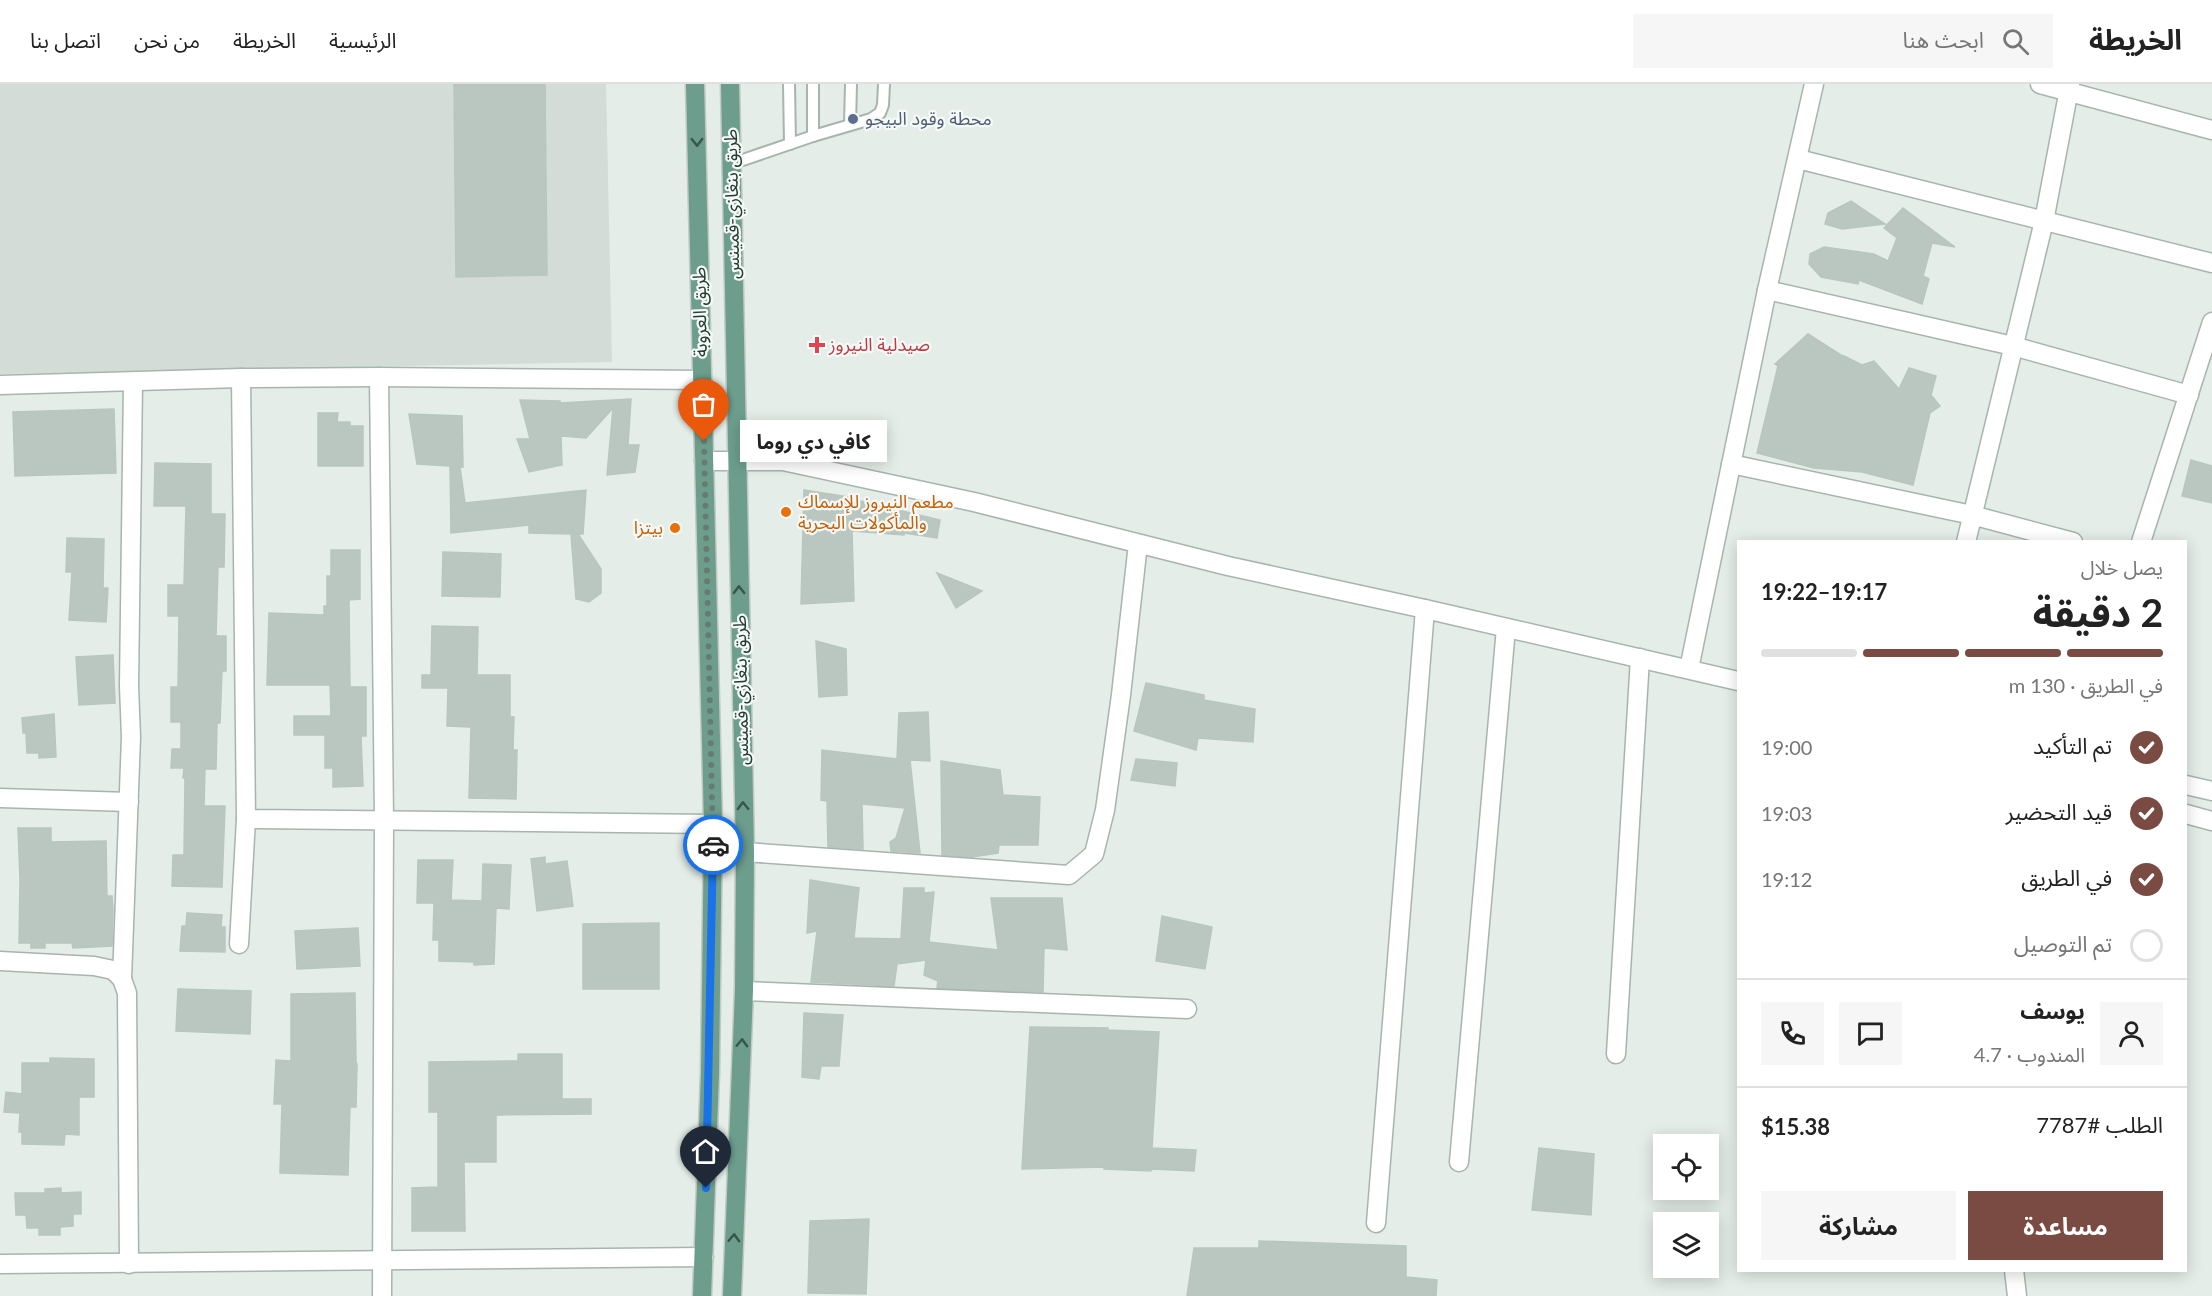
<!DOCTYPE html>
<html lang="ar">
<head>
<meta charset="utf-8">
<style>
	body { margin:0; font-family:Lato,"Noto Sans Arabic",sans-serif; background:#f6f6f6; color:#222; direction:rtl; height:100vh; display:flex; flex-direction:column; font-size:22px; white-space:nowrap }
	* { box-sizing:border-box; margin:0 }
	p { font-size:20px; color:#767676 }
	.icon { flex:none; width:33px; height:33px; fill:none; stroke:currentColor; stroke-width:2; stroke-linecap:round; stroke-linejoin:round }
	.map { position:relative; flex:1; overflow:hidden; direction:ltr }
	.panel { position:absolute; left:1737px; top:456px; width:450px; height:732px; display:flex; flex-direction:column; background:#fff; border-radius:0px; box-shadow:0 3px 15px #0003; direction:rtl }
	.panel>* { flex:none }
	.fabs { position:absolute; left:1653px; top:1050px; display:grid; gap:12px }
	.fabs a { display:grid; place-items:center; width:66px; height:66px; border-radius:0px; background:#fff; box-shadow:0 3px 15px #0003; font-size:30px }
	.pin { position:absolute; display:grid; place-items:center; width:51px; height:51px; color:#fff; margin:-62px -26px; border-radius:50% 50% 50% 0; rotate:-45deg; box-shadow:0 0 6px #0007 }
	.pin .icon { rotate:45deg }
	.courier { position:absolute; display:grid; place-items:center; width:60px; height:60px; margin:-30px; border:4px solid #1a73e8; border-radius:50%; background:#fff; color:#222; box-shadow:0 2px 8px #0007 }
	.bubble { position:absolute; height:42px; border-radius:0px; background:#fff; box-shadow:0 3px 15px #0003; font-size:20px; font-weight:700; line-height:42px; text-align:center; direction:rtl }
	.overview em { font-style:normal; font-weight:700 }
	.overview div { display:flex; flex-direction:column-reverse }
	.overview { display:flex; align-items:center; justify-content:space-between; height:102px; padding:0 24px }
	h1 { font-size:39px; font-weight:700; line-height:45px }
	.bar { display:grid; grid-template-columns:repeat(4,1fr); gap:9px 6px; align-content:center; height:72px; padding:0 24px }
	.bar i { height:8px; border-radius:4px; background:#e0e0e0 }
	.bar .selected { background:#7a4b42 }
	.bar p { grid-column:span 4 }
	.line { display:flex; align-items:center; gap:15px; padding:0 24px; border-top:2px solid #e0e0e0 }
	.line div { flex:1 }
	.round { display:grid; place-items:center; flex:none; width:63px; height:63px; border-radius:0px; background:#f6f6f6 }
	ol { padding:0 24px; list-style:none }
	li { display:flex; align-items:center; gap:18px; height:66px }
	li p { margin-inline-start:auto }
	li .icon { padding:6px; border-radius:50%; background:#7a4b42; color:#fff; stroke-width:4 }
	li:last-child { color:#767676 }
	li i { width:33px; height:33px; border:3px solid #e0e0e0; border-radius:50% }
	.cta { display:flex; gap:12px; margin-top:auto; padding:12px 24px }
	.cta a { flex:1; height:69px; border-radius:0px; background:#7a4b42; color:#fff; font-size:24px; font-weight:700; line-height:69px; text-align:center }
	.cta a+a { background:#f6f6f6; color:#222 }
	header { display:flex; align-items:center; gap:36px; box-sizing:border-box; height:84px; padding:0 30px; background:#fff; border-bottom:2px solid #e0e0e0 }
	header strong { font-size:28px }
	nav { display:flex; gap:33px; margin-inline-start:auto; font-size:21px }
	.search { width:420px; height:54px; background:#f6f6f6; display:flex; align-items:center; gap:15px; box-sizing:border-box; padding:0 21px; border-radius:0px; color:#767676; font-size:22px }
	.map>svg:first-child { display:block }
	.built { fill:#d3dcd7 }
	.building { fill:#bac7c1; stroke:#b7c6be; stroke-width:1.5 }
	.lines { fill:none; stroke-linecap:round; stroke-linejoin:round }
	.lane-casing { stroke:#a7b5ae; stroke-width:14 }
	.street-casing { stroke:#a7b5ae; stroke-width:21 }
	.primary-casing { stroke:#c2c9c6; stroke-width:21 }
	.lane { stroke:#fff; stroke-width:10 }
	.street { stroke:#fff; stroke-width:18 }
	.primary { stroke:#6d9e8d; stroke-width:18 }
	.oneway { stroke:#37554a }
	.done { stroke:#687b73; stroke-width:6; stroke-dasharray:0 10.8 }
	.route { stroke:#1a73e8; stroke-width:8 }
	.service-dot { fill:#5c6f8a; stroke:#f5f9f7; stroke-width:2 }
	.health-dot { fill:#e0444e; stroke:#f5f9f7; stroke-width:2 }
	.food-dot { fill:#e8710a; stroke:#f5f9f7; stroke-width:2 }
	.labels { text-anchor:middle; stroke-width:4.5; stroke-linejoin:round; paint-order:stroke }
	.service-label { font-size:18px; fill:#4e5e75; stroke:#f5f9f7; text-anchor:start }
	.street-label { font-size:18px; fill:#253d34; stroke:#f5f9f7 }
	.health-label { font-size:18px; fill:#be3a42; stroke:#f5f9f7; text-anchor:start }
	.food-label { font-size:18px; fill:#c56008; stroke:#f5f9f7; text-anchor:start }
</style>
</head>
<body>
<header>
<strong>الخريطة</strong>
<div class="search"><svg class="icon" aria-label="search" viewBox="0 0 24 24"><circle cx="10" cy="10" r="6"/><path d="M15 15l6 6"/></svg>ابحث هنا</div>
<nav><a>الرئيسية</a><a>الخريطة</a><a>من نحن</a><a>اتصل بنا</a></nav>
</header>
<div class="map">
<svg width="2212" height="1212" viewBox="0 0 2212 1212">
	<rect width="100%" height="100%" fill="#e4ede8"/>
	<polygon class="built" points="0,0 606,0 612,278 0,290"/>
	<g class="building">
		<polygon points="454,0 545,0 547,191 456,193"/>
		<polygon points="1851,117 1885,140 1842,145 1825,140 1828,129"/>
		<polygon points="1903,124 1955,163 1932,159 1923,192 1929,195 1922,220 1859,196 1858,200 1821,193 1809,180 1810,170 1824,163 1874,170 1888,177 1897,154 1884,144"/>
		<polygon points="1808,250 1844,273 1844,272 1862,281 1874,277 1899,305 1909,284 1936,292 1931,311 1940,322 1930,329 1913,401 1862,388 1814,384 1757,369 1778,282 1775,280"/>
		<polygon points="631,315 628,361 639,361 635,388 607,391 613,324 586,354 561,352 562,381 529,388 517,355 530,355 520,316 560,317 560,319"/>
		<polygon points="114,325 116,389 15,392 13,328"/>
		<polygon points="318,329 338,329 337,338 350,338 350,342 363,342 363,382 318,382"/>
		<polygon points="409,330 462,332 463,383 460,383 465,419 586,406 583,450 578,450 601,485 601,509 589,518 576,515 571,450 529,449 529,441 451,449 450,382 417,380"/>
		<polygon points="2191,376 2212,382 2212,419 2182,412"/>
		<polygon points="155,379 211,380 211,430 225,430 224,483 218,483 216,552 226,552 226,587 222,587 220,639 217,639 216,685 205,685 204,722 225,722 222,803 172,802 173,771 184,771 185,694 183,694 184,684 171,684 172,665 181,665 181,638 171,638 171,603 178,603 179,532 168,532 168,501 184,501 186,422 154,422"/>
		<polygon points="804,406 848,413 848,414 940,436 937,454 904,449 904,451 852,447 854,517 801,520"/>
		<polygon points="67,454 104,455 103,504 108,504 106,538 69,536 72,488 66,488"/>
		<polygon points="331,466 360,466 360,515 349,516 350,603 366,603 366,652 361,652 363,702 333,703 333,684 325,684 325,651 294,651 294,632 331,632 330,601 267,601 269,529 324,531 324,522 327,522 327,492 331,492"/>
		<polygon points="443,468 501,470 500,513 442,512"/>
		<polygon points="937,489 982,507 956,524"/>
		<polygon points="432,542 478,543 477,591 510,591 510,633 514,633 513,666 517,666 516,715 469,714 471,643 447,642 448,604 422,604 422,591 431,591"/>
		<polygon points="816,557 846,565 847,611 819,613"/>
		<polygon points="113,571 115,619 79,621 76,573"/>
		<polygon points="1146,599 1204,611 1204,616 1255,625 1253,658 1198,654 1196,666 1134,647"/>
		<polygon points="928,628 930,677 910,676 920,769 891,767 890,758 896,754 905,724 862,720 863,765 828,763 827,717 821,716 822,666 897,675 899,629"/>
		<polygon points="54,630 56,673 39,674 39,669 27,669 26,649 23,649 22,634"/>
		<polygon points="1136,675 1177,679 1175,702 1131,696"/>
		<polygon points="941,677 1000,686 1003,711 1040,713 1038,761 999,761 998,769 972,773 942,771"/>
		<polygon points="18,744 51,744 51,758 106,757 107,812 112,812 113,825 112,862 73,864 72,859 45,859 45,864 31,864 31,859 19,859 20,797"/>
		<polygon points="545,773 545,780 567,777 573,822 537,827 531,775"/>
		<polygon points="418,776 453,776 451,816 482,817 483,780 511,781 509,825 496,824 494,880 474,881 474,878 439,877 439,856 433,856 434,819 417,819"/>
		<polygon points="810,796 859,804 854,854 901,855 904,804 924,804 924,809 934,808 929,858 998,866 991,814 1062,814 1067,866 1044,864 1043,908 937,904 938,897 924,891 926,876 897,880 894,902 811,898 817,847 807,849"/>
		<polygon points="187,829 222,831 221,843 225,843 225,868 180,867 182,842 186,842"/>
		<polygon points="1162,832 1212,843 1205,885 1156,877"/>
		<polygon points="659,839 659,905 583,905 583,840"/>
		<polygon points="358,844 360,882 297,885 295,847"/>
		<polygon points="178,905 251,907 250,950 176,947"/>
		<polygon points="355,909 356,979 357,980 356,1023 350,1023 348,1091 280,1089 282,1020 274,1020 276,976 291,977 291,910"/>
		<polygon points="804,929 843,931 839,982 821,982 819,995 802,993"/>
		<polygon points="1030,943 1108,944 1108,946 1159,948 1152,1064 1196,1066 1194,1087 1151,1085 1151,1087 1104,1085 1104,1083 1022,1085"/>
		<polygon points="518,970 562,970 562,1015 591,1015 591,1030 496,1031 496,1078 464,1078 465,1147 412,1147 412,1104 438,1103 438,1028 429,1028 429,978 518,977"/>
		<polygon points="50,974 94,975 94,1013 79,1013 79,1051 65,1050 64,1061 22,1060 22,1048 19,1048 20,1029 4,1028 6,1008 22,1010 22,979 50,979"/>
		<polygon points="1539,1064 1594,1070 1591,1131 1532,1126"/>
		<polygon points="61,1104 61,1109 81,1108 81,1130 73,1130 73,1142 60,1143 60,1151 39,1151 39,1144 27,1144 26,1131 16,1131 15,1109 45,1109 45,1105"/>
		<polygon points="869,1135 866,1210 808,1209 810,1137"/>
		<polygon points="1259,1157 1406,1162 1406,1193 1437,1196 1436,1212 1187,1212 1194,1164 1259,1164"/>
	</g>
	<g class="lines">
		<defs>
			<g id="lane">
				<polyline points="789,0 790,60"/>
				<polyline points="850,41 851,0"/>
				<polyline points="813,52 813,0"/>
				<polyline points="731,80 813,52 871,35 880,29 883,21 884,0"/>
			</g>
			<g id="street">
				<polyline points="2040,0 2212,46"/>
				<polyline points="1798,75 2212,179"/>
				<polyline points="1767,206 2013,262 2189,311"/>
				<polyline points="379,293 384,736 382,1212"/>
				<polyline points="241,294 246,735 713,740"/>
				<polyline points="0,301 241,294 379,293 702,296"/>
				<polyline points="704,377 783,377 974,418 1228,482 1425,525 1738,597"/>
				<polyline points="1731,380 1972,431 2073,458"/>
				<polyline points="1966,458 2044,137 2070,0"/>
				<polyline points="2141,458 2212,238"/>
				<polyline points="1689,585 1767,206 1814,0"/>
				<polyline points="2186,701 2212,707"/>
				<polyline points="0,714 129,718"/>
				<polyline points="2186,730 2212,737"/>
				<polyline points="745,768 1069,791 1094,770 1105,726 1121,611 1138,460"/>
				<polyline points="239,860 246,735"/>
				<polyline points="0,877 94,882 113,886 122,895 127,909 129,1180"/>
				<polyline points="122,895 131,653 129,602 133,298"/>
				<polyline points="744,907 1187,925"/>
				<polyline points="1616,970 1640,574"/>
				<polyline points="1459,1078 1506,544"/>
				<polyline points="1376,1139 1425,525"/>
				<polyline points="0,1180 704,1173"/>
				<polyline points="2014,1186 2017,1212"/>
			</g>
			<g id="primary">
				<polyline points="695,0 713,740 710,989 702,1212"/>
				<polyline points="730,0 745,768 744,907 732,1212"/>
			</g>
		</defs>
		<use href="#lane" class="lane-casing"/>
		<use href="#street" class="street-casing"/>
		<use href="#primary" class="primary-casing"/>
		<use href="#lane" class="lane"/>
		<use href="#street" class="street"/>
		<use href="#primary" class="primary"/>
	</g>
	<defs><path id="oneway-chevron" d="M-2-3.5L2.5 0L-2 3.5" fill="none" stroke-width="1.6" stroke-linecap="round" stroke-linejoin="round" transform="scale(1.5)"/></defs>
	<g class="oneway">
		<use href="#oneway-chevron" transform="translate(697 58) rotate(89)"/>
		<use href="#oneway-chevron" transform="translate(739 506) rotate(-91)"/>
		<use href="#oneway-chevron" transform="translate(743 722) rotate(-91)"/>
		<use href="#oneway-chevron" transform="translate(742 959) rotate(-88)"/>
		<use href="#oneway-chevron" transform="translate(734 1154) rotate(-88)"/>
	</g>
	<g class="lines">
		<polyline class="done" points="704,357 713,761"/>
		<polyline class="route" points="706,1104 713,761"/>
	</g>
	<circle class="service-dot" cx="853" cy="35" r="6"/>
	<path class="health-dot" d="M814 252h6v6h6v6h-6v6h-6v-6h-6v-6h6z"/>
	<g class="food-dot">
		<circle cx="786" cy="428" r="6"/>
		<circle cx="675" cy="444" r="6"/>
	</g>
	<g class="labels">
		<g class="service-label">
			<text x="865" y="41">محطة وقود البيجو</text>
		</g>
		<g class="street-label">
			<text transform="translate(732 120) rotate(-91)" y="6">طريق بنغازي-قمينس</text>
			<text transform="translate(700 228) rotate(-91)" y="6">طريق العروبة</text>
			<text transform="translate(741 606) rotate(-91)" y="6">طريق بنغازي-قمينس</text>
		</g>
		<g class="health-label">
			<text x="829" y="267">صيدلية النيروز</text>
		</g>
		<g class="food-label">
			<text x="798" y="424">مطعم النيروز للإسماك<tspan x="798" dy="21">والمأكولات البحرية</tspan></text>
			<text x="663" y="450" text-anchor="end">بيتزا</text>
		</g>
	</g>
</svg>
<div class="fabs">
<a><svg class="icon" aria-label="locate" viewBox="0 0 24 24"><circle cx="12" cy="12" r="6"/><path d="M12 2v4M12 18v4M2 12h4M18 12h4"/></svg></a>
<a><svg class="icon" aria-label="layers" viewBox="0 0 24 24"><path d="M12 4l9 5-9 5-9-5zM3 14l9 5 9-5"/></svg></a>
</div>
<div class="pin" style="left:704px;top:357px;background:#ea580c"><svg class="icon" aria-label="bag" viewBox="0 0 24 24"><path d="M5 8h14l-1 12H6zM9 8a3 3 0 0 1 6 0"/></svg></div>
<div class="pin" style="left:706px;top:1104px;background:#1f2937"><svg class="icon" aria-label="home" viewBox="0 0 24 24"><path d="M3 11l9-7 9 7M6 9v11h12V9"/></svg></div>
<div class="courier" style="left:713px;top:761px"><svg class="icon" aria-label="car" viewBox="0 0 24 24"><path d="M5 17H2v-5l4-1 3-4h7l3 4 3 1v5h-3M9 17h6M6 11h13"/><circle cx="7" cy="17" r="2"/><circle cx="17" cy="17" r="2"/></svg></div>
<div class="bubble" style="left:740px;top:336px;width:147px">كافي دي روما</div>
<section class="panel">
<div class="overview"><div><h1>2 دقيقة</h1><p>يصل خلال</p></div><em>19:17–19:22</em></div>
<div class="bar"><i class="selected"></i><i class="selected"></i><i class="selected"></i><i></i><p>في الطريق · 130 m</p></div>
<ol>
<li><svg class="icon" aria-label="check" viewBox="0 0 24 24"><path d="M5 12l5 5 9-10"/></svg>تم التأكيد<p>19:00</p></li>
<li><svg class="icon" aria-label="check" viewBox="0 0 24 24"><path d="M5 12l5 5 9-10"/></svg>قيد التحضير<p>19:03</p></li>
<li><svg class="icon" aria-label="check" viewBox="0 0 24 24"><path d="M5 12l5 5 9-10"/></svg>في الطريق<p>19:12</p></li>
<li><i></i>تم التوصيل</li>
</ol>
<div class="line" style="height:108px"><a class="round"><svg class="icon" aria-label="person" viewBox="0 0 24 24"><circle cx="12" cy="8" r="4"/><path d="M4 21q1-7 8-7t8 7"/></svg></a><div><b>يوسف</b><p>المندوب · 4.7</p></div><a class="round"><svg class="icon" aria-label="chat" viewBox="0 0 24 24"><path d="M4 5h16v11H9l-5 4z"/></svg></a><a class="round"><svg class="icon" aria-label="phone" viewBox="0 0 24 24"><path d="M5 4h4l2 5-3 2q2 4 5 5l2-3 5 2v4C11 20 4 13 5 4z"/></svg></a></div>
<div class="line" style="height:78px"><div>الطلب #7787</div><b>$15.38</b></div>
<div class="cta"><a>مساعدة</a><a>مشاركة</a></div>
</section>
</div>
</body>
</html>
